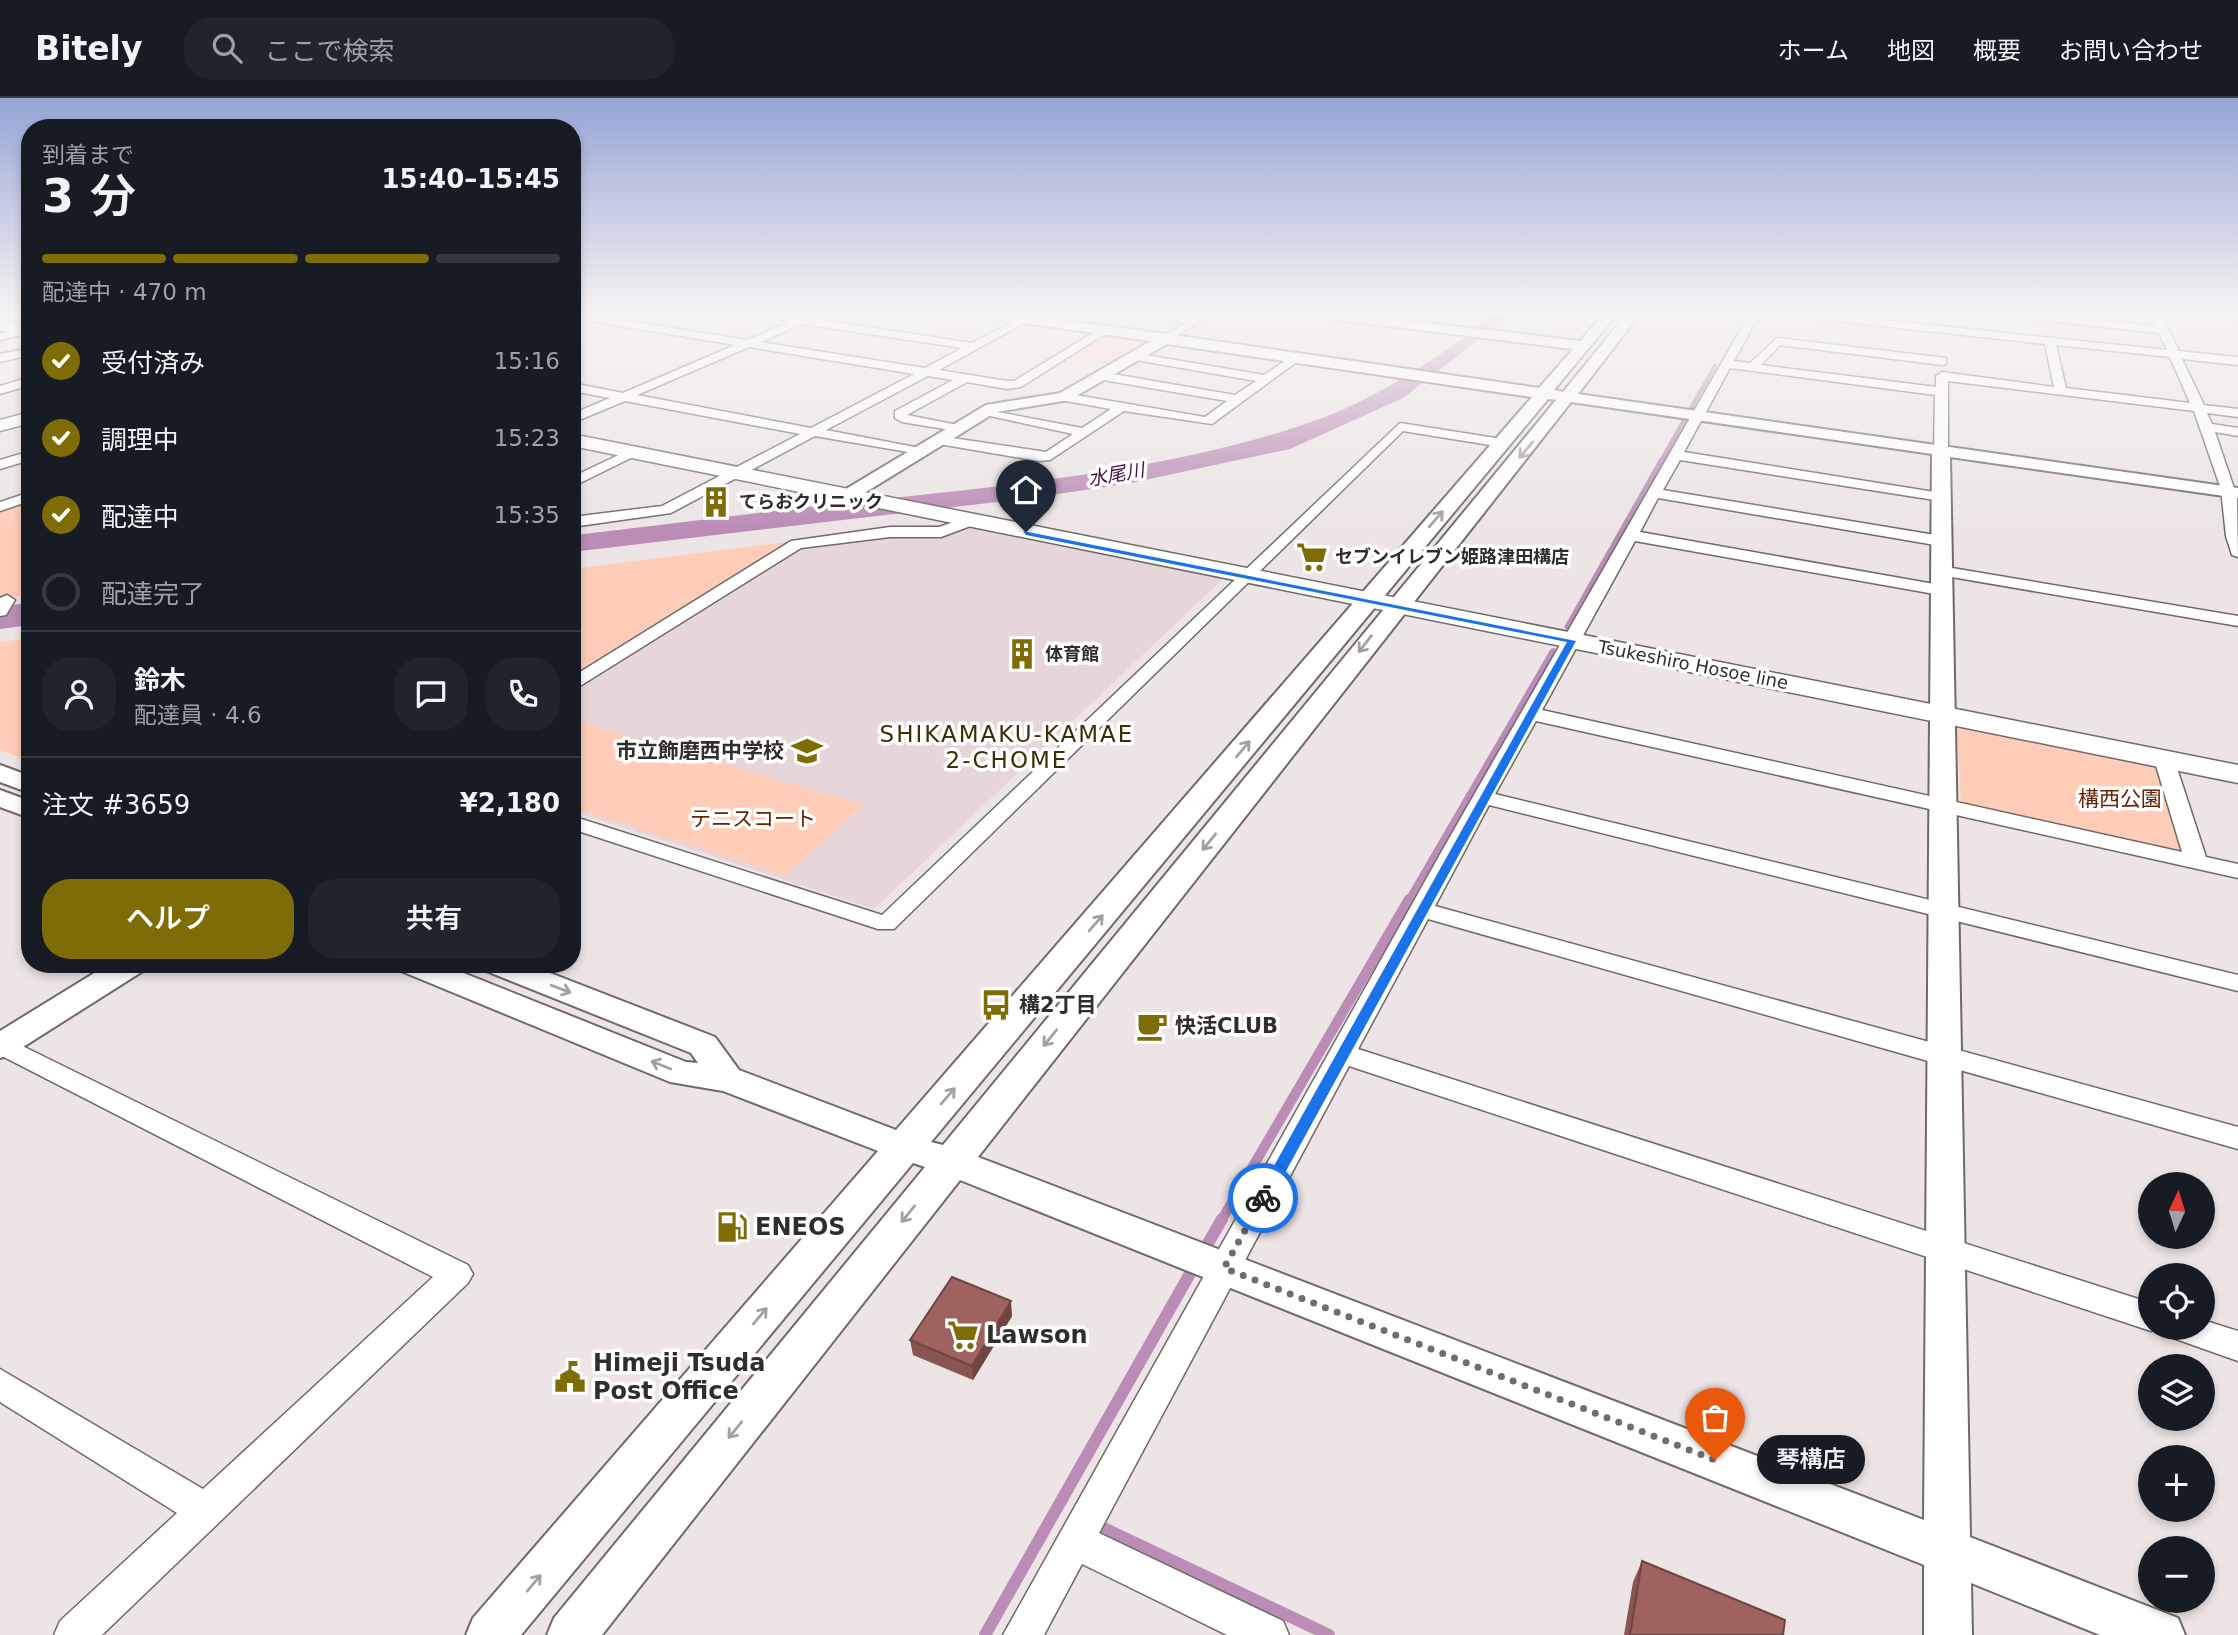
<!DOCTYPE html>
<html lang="ja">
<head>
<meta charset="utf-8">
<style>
	body { margin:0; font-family:"DejaVu Sans","Noto Sans JP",sans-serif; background:#20242c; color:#f1f3f6; height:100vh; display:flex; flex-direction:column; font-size:26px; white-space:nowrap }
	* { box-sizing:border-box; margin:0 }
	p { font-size:23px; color:#9ea1a6 }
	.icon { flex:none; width:38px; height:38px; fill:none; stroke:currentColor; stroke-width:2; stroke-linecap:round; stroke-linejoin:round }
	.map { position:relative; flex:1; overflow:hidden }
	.details { position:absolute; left:21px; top:21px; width:560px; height:854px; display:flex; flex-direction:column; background:#171b24; border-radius:28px; box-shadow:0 4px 10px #0003 }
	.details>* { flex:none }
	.needle { width:46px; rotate:4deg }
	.buttons { position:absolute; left:2138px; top:1074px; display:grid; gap:14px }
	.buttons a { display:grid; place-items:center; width:77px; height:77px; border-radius:50%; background:#171b24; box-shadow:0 4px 10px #0003; font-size:35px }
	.pin { position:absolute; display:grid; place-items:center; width:60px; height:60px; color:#fff; margin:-72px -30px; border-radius:50% 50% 50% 0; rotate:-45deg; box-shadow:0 0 7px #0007 }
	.pin .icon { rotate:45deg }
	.courier { position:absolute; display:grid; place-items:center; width:70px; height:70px; margin:-35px; border:5px solid #1a73e8; border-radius:50%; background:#fff; color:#222; box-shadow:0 2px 9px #0007 }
	.bubble { position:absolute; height:49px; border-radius:24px; background:#171b24; box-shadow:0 4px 10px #0003; font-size:23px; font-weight:600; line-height:49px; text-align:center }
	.overview em { font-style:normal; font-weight:600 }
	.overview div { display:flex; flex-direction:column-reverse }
	.overview { display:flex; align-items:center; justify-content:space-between; height:119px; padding:0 21px }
	h1 { font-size:46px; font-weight:600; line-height:52px }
	.bar { display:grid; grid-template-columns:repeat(4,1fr); gap:10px 7px; align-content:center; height:84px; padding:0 21px }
	.bar i { height:9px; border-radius:5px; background:#363941 }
	.bar .on { background:#7e6c06 }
	.bar p { grid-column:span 4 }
	.line { display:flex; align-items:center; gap:18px; padding:0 21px; border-top:2px solid #363941 }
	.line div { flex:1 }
	.round { display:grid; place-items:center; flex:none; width:74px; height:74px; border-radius:28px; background:#20242c }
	ol { padding:0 21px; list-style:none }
	li { display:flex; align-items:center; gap:21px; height:77px }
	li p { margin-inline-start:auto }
	li .icon { padding:7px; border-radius:50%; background:#7e6c06; color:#fff; stroke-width:4 }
	li:last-child { color:#9ea1a6 }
	li i { width:38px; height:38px; border:4px solid #363941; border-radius:50% }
	.cta { display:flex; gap:14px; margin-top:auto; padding:14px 21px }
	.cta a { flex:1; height:80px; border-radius:28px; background:#7e6c06; color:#fff; font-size:28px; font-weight:600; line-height:80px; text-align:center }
	.cta a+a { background:#20242c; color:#f1f3f6 }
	header { display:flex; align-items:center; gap:42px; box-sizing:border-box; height:98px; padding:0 35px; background:#171b24; border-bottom:2px solid #363941 }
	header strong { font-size:33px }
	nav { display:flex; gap:38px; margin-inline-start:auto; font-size:24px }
	.search { width:490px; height:63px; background:#20242c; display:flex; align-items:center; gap:18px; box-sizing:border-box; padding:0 24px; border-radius:28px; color:#9ea1a6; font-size:26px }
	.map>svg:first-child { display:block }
	.built { fill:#e7d6d9 }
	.green { fill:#ffccb8 }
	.water { fill:#ba8cb6 }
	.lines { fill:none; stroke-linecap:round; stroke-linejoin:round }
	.stream-far4 { stroke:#ba8cb6; stroke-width:4.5 }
	.stream-far3 { stroke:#ba8cb6; stroke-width:5 }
	.stream-far2 { stroke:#ba8cb6; stroke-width:7 }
	.stream-far1 { stroke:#ba8cb6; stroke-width:10 }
	.stream { stroke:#ba8cb6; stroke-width:12 }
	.minor-casing { stroke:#6f696a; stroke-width:3 }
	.tertiary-casing { stroke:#6f696a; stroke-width:4 }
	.secondary-casing { stroke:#6f696a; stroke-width:3 }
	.minor { fill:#fff; fill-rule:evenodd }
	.tertiary { fill:#fff; fill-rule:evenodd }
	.secondary { fill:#fff; fill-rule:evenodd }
	.wall { fill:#895451 }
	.shaded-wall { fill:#6f4542 }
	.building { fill:#9f625e; stroke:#6f4542; stroke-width:2 }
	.oneway { stroke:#a2a0a0 }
	.route { fill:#1a73e8 }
	.done { stroke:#726d6d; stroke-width:7; stroke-dasharray:0 12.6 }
	.labels { text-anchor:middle; stroke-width:7; stroke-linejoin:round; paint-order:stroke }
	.far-poi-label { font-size:18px; font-weight:bold; fill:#302d2d; stroke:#fff; text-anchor:start }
	.far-street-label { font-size:18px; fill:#302d2d; stroke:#fff }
	.far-water-label { font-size:19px; font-style:italic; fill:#470f45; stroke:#fff }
	.poi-label { font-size:21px; font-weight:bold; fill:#302d2d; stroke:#fff; text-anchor:start }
	.park-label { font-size:21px; fill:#692300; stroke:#fff }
	.neighbourhood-label { font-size:23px; letter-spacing:2px; fill:#3a3105; stroke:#fff }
	.near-poi-label { font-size:24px; font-weight:bold; fill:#302d2d; stroke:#fff; text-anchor:start }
</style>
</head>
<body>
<header>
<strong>Bitely</strong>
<div class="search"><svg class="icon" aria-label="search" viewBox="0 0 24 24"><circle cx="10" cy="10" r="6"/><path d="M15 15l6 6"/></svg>ここで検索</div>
<nav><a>ホーム</a><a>地図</a><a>概要</a><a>お問い合わせ</a></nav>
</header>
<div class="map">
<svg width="2238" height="1537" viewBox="0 0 2238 1537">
	<rect width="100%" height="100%" fill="#ece4e5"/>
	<polygon class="built" points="973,430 1224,480 874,811 572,713 572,593 802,448 890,437 942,438"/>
	<g class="green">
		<polygon points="1107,234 1156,242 1114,267 1067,260"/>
		<polygon points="30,402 30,497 0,501 0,413"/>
		<polygon points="794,443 572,580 572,471"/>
		<polygon points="30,540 30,663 0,652 0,544"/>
		<polygon points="572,621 864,707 785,778 572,709"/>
		<polygon points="1957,629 2158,669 2180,753 1961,707"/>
	</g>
	<g class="water">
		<path d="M 1492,217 L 1511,217 L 1403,300 L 1290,351 L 1126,386 L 1030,400 L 572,454 L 572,438 L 575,437 C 671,426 767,413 864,403 C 1013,387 1185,371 1325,319 C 1380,298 1447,255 1492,217 Z"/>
		<polygon points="30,505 30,527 0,531 0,508"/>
	</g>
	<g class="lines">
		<polyline class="stream-far4" points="1660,365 1715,268"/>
		<g class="stream-far3">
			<polyline points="1567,529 1661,363"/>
			<polyline points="1552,556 1554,553"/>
		</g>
		<polyline class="stream-far2" points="1408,803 1553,554"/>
		<polyline class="stream-far1" points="1221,1123 1409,801"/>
		<g class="stream">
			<polyline points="1203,1154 1222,1121"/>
			<polyline points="1093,1425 1329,1537"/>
			<polyline points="985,1537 1196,1165"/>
		</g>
		<defs>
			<g id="minor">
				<path d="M 572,217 L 591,217 L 747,242 L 789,224 L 760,217 L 819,217 L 814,221 L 972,245 L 1026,217 L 1039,217 L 939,272 L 1007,283 L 1014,283 L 1101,230 L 1111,232 L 1021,289 L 1007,291 L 967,284 L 907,317 L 963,328 L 963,334 L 902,324 L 895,320 L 895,313 L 953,282 L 928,278 L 826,332 L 920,350 L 927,354 L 925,357 L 815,338 L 671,415 L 572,429 L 572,419 L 662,408 L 800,336 L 625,303 L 572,325 L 572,316 L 610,300 L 572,293 L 572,285 L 623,295 L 735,247 L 572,220 ZM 802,226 L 962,250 L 925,270 L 761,244 ZM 749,249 L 914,276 L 811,330 L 637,297 Z"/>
				<polygon points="1153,217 1194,219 1211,217 1167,243 1163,242 1163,238 1185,225"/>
				<polygon points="1383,217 1395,217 1385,225 1377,225 1377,221"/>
				<path d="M 1749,217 L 1759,217 L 1734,263 L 1750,265 L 1777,240 L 1946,260 L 1946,266 L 1942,267 L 1780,247 L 1761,267 L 1936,289 L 1936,278 L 1942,274 L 2054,289 L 2045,246 L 1808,220 L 1803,217 L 1836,217 L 2167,252 L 2159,235 L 2020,220 L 2015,217 L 2048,217 L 2156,228 L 2151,217 L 2161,217 L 2179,253 L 2238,259 L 2238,267 L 2182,261 L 2204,307 L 2238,311 L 2238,319 L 2207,315 L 2212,326 L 2238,330 L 2238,338 L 2215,334 L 2237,399 L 2238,459 L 2232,457 L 2226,438 L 2221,391 L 2194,313 L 1948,283 L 1948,352 L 1941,356 L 1934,352 L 1935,297 L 1730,270 L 1684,354 L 1941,395 L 1948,399 L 1941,403 L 1680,362 L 1663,392 L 1941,438 L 1949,443 L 1941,448 L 1658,400 L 1640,434 L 1940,487 L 1948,492 L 1940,497 L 1635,443 L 1542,612 L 2182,754 L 2154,661 L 2164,655 L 2174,661 L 2206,759 L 2238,766 L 2238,780 L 1536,623 L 1495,696 L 2238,877 L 2238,893 L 1489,707 L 1435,808 L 2238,1029 L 2238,1051 L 1428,821 L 1358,951 L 2151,1205 L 2151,1230 L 2159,1230 L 2151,1233 L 1349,968 L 1099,1435 L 1283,1523 L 1289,1537 L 1227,1537 L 1082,1466 L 1044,1537 L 1003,1537 L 1443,751 ZM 2056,247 L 2170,259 L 2190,305 L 2066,290 Z"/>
				<polygon points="2216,217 2238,217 2238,222 2217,219"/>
				<polygon points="27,229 30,235 0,242 0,236"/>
				<polygon points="30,250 30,257 0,264 0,256"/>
				<polygon points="1134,255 1264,277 1292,258 1302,260 1212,326 1124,313 1050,362 1039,363 939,346 932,342 939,338 1046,354 1073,336 976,315 982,311 1082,330 1111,311 1060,302 1058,299 1064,295 1205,319 1227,303 1097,281 1095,278 1101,274 1235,297 1256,283 1130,261 1128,259"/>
				<polygon points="30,279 30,287 0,296 0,288"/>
				<polygon points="1400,325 1502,341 1509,345 1502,349 1403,333 894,831 878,831 572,731 572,718 882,817"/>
				<polygon points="629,352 641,355 572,389 572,379"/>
				<polygon points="30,353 30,362 0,371 0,362"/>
				<polygon points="30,394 30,403 0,413 0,404"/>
				<polygon points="971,418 976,420 976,426 941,439 890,439 801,450 572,593 572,579 791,443 890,429 939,429"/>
				<polygon points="1940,468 2238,518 2238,528 1934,476 1934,470"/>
				<polygon points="7,497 15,502 6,517 0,518 0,500"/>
				<polygon points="0,937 468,1167 473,1176 468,1185 102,1537 54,1537 60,1523 177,1415 0,1304 0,1271 203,1391 433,1179 0,957"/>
				<polygon points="2203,1222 2238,1233 2238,1263 2173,1240 2169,1230 2203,1230"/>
			</g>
			<g id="tertiary">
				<path d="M 989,217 L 1021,217 L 1167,236 L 1539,290 L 1573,251 L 1329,221 L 1322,217 L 1360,217 L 1580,243 L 1603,217 L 1616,217 L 1554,292 L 1563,294 L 1626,217 L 1639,217 L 1578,296 L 2238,390 L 2238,400 L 1950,359 L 1970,1439 L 2178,1520 L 2185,1537 L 2100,1537 L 1971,1485 L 1972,1537 L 1924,1537 L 1924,1467 L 960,1082 L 602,1537 L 547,1537 L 554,1520 L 925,1069 L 913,1065 L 521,1537 L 466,1537 L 473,1520 L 878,1053 L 723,993 L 670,984 L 401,873 L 397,866 L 441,866 L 686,964 L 698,965 L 691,955 L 486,873 L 482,866 L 527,866 L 715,939 L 739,972 L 896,1032 L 1532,299 L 1167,246 L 1069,302 L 996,314 L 853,402 L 841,402 L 838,398 L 841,394 L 986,307 L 1060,295 L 1151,243 L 995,221 ZM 1548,301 L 1556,302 L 943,1047 L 931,1044 ZM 1571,304 L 1932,356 L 1924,1422 L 978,1059 Z"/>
				<polygon points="0,667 30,678 30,695 0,684"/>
				<polygon points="0,692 30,703 30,720 0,709"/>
				<polygon points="109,866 147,866 143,873 12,956 0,960 0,933"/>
			</g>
			<g id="secondary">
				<polygon points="0,222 30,228 30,238 0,232"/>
				<polygon points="30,314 30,325 0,333 0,322"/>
				<polygon points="572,336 2238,667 2238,685 572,348"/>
			</g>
		</defs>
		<use href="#minor" class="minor-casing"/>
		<use href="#tertiary" class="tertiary-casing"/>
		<use href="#secondary" class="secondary-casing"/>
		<use href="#minor" class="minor"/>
		<use href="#tertiary" class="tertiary"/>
		<use href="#secondary" class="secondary"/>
	</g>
	<g class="wall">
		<polygon points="1012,1218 973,1282 913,1257 910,1242"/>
		<polygon points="1642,1463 1783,1537 1624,1537 1633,1484"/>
	</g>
	<polygon class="shaded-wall" points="1011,1203 1012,1218 973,1282 972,1268"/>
	<g class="building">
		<polygon points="952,1179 1011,1203 972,1268 910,1242"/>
		<polygon points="1642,1463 1785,1522 1783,1537 1630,1537"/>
	</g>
	<defs><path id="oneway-shaft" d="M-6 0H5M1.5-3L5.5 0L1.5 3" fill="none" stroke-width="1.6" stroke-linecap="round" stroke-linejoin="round" transform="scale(1.75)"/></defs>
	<g class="oneway">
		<use href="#oneway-shaft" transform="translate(1526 352) rotate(130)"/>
		<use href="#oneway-shaft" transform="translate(1436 421) rotate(-49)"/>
		<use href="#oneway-shaft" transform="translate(1365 546) rotate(128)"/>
		<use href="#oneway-shaft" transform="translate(1243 651) rotate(-50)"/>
		<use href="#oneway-shaft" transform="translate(1209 744) rotate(129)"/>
		<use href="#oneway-shaft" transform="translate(1096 825) rotate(-49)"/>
		<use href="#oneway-shaft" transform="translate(561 891) rotate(21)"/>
		<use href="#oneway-shaft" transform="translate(1050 940) rotate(129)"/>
		<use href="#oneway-shaft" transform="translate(661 967) rotate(-158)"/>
		<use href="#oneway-shaft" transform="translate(948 998) rotate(-49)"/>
		<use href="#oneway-shaft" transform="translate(908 1116) rotate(129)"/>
		<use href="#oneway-shaft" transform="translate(760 1218) rotate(-50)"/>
		<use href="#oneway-shaft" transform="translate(735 1332) rotate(129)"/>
		<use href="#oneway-shaft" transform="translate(534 1485) rotate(-50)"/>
	</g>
	<linearGradient id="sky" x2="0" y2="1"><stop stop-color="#95a4d4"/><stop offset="0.5" stop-color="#f6f3f3"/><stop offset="1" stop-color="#f6f3f3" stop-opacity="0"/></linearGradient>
	<rect width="2238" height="432" fill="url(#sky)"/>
	<polygon class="route" points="1023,433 1576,543 1269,1104 1258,1104 1256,1100 1567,544 1026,437"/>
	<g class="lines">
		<polyline class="done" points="1263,1100 1224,1170 1715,1362"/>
	</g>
	<defs>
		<symbol id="building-bare" viewBox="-9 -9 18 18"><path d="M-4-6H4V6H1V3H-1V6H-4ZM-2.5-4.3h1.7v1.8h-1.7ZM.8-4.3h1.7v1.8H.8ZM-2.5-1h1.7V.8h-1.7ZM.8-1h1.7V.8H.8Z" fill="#7e6c06" stroke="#fff" stroke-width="2.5" paint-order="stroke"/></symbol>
		<symbol id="supermarket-bare" viewBox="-9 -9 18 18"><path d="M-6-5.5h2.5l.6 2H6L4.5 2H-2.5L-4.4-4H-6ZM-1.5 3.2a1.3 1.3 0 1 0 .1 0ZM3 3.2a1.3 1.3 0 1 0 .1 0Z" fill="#7e6c06" stroke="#fff" stroke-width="2.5" paint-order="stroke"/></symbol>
		<symbol id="school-bare" viewBox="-9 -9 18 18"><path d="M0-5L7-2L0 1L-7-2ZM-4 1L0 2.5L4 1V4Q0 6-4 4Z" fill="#7e6c06" stroke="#fff" stroke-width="2.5" paint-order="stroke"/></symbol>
		<symbol id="bus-bare" viewBox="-9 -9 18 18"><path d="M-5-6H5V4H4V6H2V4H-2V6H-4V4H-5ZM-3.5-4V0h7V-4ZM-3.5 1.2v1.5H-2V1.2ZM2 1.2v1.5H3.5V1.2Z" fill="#7e6c06" stroke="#fff" stroke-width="2.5" paint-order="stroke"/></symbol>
		<symbol id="cafe-bare" viewBox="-9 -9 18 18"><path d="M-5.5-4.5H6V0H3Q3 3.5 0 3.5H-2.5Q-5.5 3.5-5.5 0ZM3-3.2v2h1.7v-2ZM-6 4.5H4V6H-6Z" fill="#7e6c06" stroke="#fff" stroke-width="2.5" paint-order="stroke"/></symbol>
		<symbol id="fuel-bare" viewBox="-9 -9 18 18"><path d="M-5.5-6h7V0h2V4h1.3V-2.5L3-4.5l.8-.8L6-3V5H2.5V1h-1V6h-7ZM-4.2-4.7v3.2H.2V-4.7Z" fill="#7e6c06" stroke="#fff" stroke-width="2.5" paint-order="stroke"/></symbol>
		<symbol id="civic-bare" viewBox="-9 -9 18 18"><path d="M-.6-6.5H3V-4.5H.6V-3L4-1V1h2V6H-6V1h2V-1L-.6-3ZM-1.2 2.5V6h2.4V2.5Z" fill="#7e6c06" stroke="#fff" stroke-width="2.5" paint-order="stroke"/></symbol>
	</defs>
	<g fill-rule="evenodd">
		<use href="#building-bare" x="694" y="382" width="44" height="44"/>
		<use href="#supermarket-bare" x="1290" y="437" width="44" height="44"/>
		<use href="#building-bare" x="1000" y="534" width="44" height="44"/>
		<use href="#school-bare" x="785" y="631" width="44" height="44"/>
		<use href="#bus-bare" x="974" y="885" width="44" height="44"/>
		<use href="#cafe-bare" x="1130" y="906" width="44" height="44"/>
		<use href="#fuel-bare" x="710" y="1107" width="44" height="44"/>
		<use href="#supermarket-bare" x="941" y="1215" width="44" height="44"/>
		<use href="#civic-bare" x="548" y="1257" width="44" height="44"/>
	</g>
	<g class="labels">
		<g class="far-poi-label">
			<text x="739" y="410">てらおクリニック</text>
			<text x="1335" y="465">セブンイレブン姫路津田構店</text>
			<text x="1045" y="562">体育館</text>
		</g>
		<g class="far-street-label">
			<text transform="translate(1693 567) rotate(11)" y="6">Tsukeshiro Hosoe line</text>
		</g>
		<g class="far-water-label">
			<text transform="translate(1116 376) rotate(-10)" y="7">水尾川</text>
		</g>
		<g class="poi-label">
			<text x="784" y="660" text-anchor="end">市立飾磨西中学校</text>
			<text x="1019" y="914">構2丁目</text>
			<text x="1175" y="935">快活CLUB</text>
		</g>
		<g class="park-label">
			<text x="2120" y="708">構西公園</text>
			<text x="753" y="728">テニスコート</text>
		</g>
		<g class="neighbourhood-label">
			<text x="1007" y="644">SHIKAMAKU-KAMAE<tspan x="1007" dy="26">2-CHOME</tspan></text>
		</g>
		<g class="near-poi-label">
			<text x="755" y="1137">ENEOS</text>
			<text x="986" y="1245">Lawson</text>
			<text x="593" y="1273">Himeji Tsuda<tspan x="593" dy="28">Post Office</tspan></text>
		</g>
	</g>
</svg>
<div class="buttons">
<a><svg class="needle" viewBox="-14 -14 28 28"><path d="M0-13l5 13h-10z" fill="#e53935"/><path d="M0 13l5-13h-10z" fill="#9ea1a6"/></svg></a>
<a><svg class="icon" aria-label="locate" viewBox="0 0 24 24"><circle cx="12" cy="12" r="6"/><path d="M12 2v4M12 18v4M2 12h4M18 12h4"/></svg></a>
<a><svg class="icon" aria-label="layers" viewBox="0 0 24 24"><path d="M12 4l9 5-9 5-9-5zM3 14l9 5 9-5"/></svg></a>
<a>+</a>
<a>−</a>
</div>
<div class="pin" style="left:1715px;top:1362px;background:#ea580c"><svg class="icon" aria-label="bag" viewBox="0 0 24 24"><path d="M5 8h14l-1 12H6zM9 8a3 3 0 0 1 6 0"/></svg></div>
<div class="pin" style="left:1026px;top:434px;background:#1f2937"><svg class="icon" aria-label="home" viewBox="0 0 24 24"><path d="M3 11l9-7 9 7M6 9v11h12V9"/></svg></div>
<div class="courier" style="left:1263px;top:1100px"><svg class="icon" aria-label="bike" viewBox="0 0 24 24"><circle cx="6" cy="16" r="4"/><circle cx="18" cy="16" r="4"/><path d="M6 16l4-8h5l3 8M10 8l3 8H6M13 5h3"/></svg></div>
<div class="bubble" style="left:1757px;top:1337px;width:108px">琴構店</div>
<section class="details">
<div class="overview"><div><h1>3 分</h1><p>到着まで</p></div><em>15:40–15:45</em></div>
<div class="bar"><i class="on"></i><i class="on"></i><i class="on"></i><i></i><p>配達中 · 470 m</p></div>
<ol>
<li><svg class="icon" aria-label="check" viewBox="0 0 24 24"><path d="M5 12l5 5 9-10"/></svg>受付済み<p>15:16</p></li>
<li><svg class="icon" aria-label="check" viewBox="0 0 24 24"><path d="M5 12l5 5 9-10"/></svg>調理中<p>15:23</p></li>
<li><svg class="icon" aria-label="check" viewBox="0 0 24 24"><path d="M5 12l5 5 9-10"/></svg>配達中<p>15:35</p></li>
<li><i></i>配達完了</li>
</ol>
<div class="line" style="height:126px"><a class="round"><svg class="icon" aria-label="person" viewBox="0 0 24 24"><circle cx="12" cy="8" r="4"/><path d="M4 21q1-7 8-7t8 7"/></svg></a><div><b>鈴木</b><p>配達員 · 4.6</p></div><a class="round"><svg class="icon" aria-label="chat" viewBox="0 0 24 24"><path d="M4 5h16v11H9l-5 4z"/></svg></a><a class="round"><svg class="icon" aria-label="phone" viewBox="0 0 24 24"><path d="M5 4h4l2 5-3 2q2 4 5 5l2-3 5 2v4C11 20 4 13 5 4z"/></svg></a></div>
<div class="line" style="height:91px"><div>注文 #3659</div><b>¥2,180</b></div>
<div class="cta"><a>ヘルプ</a><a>共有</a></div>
</section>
</div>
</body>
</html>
